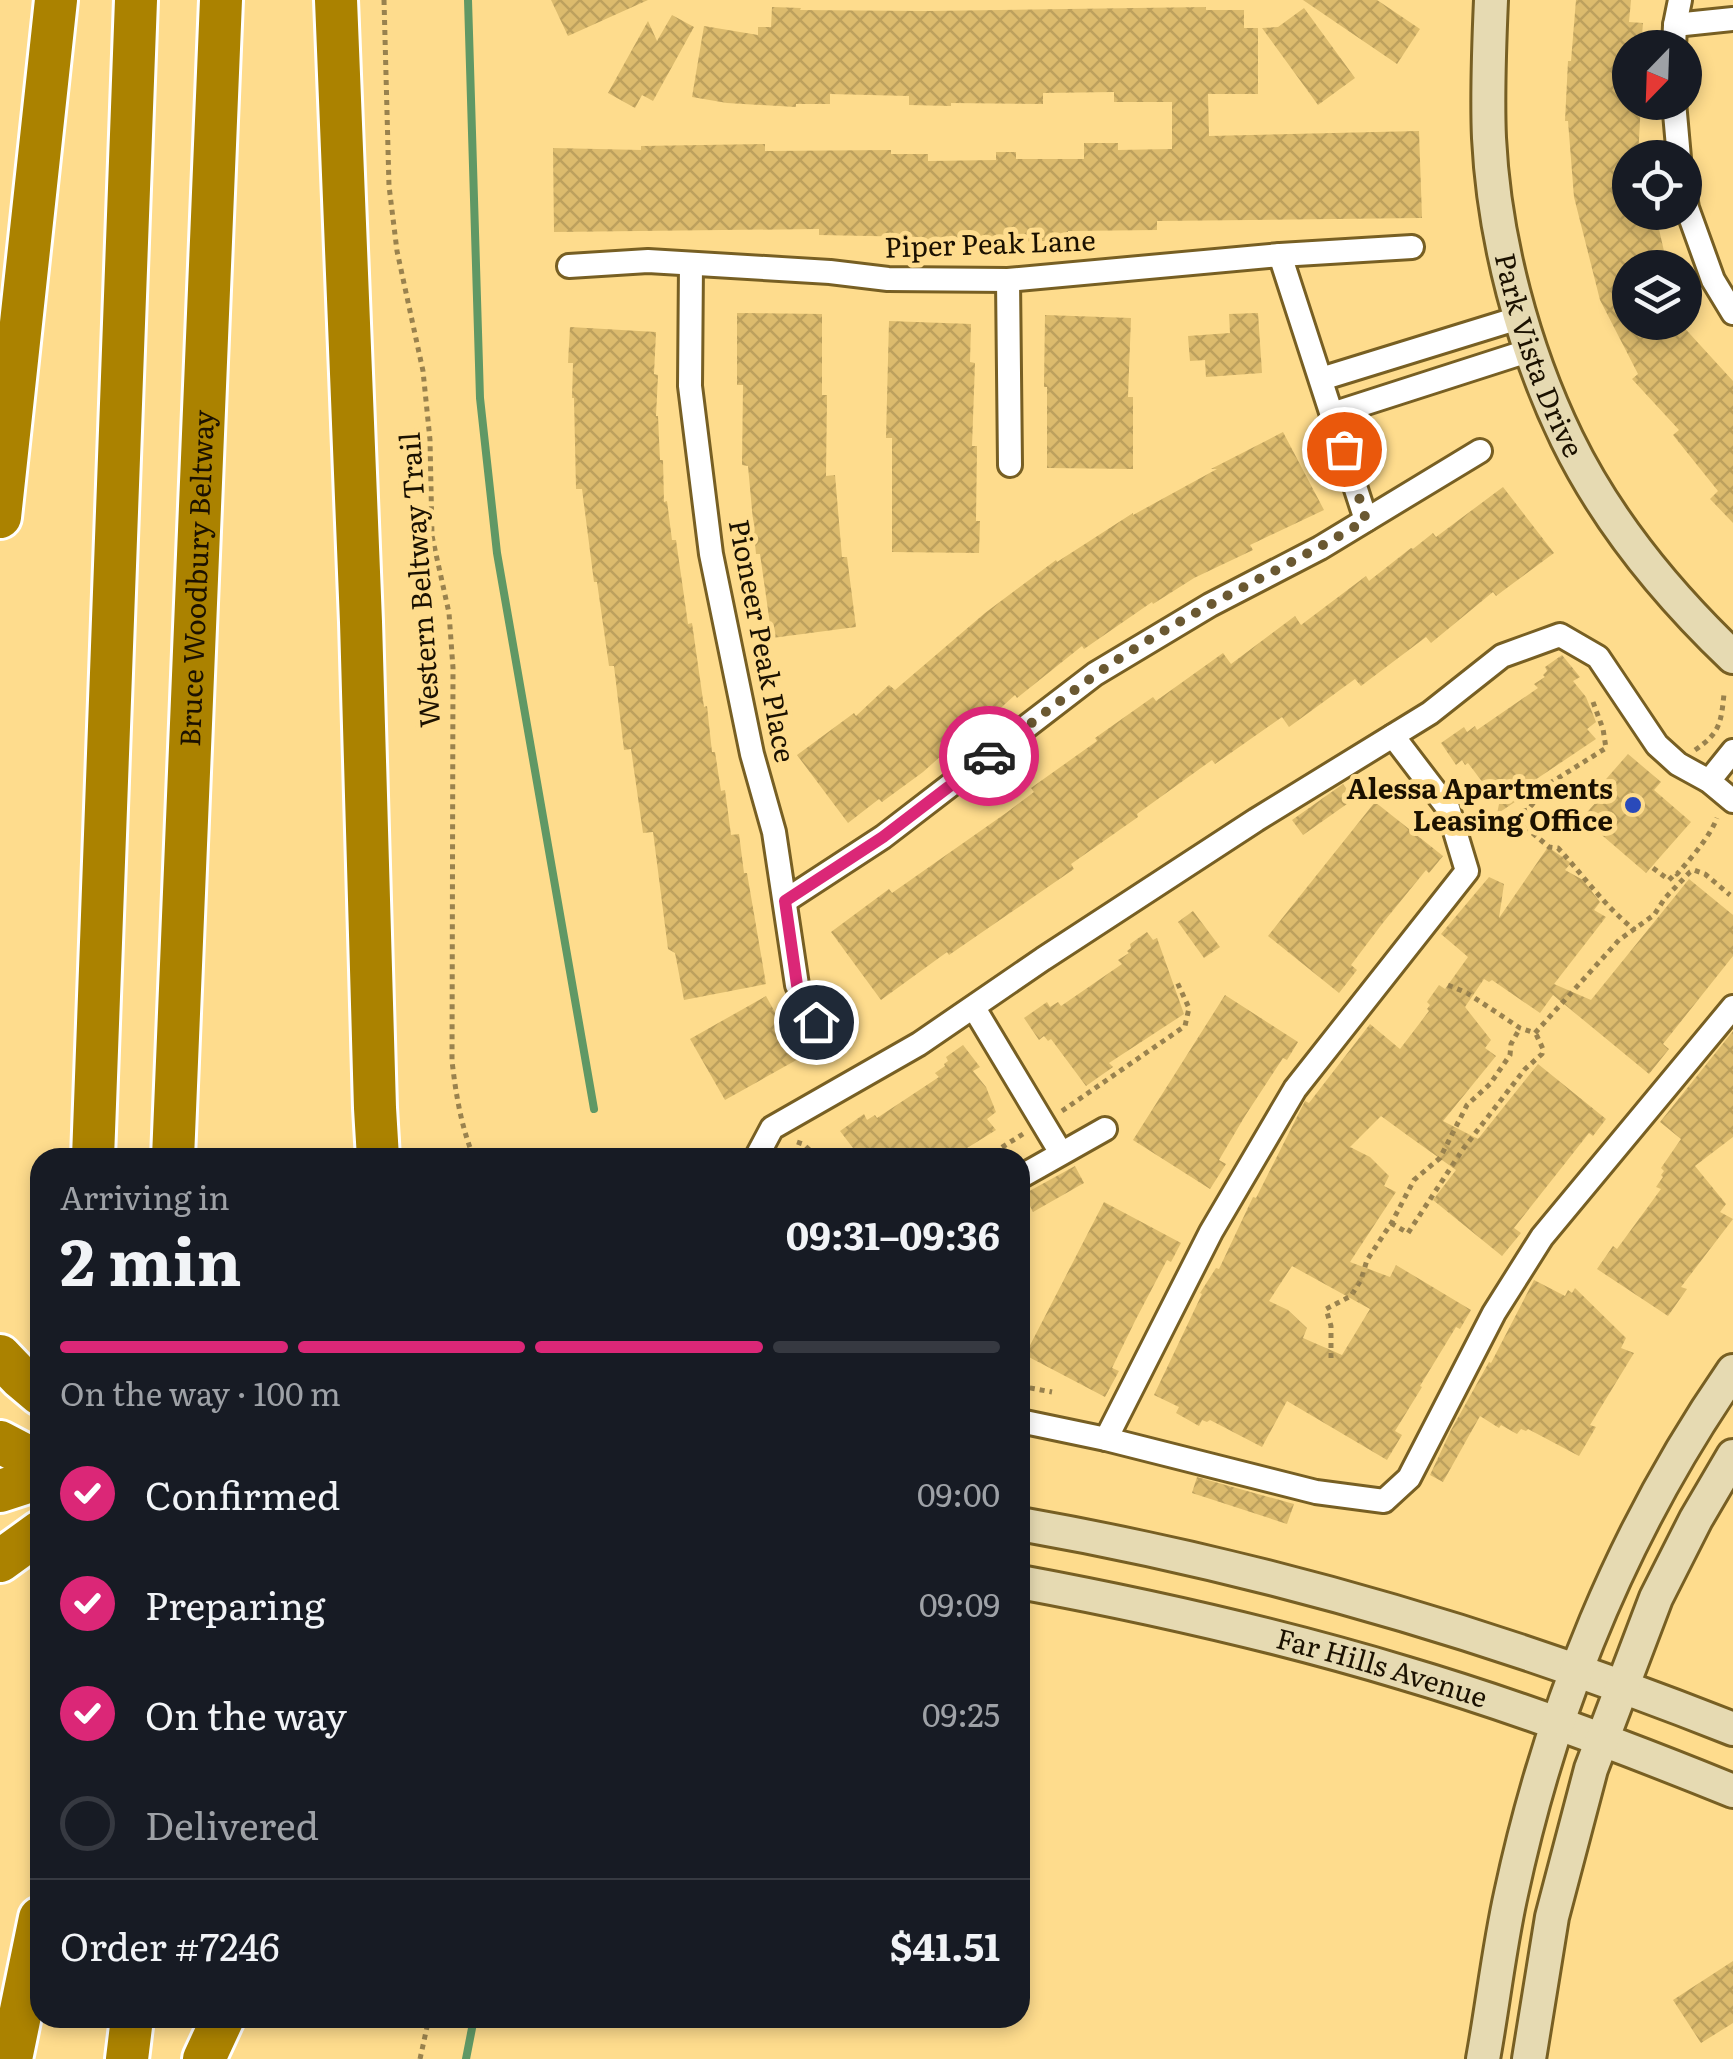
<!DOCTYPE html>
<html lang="en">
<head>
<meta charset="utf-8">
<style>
	body { margin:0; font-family:Literata,serif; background:#242831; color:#f1f3f6; height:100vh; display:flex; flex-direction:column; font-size:38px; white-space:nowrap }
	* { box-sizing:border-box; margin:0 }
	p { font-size:32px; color:#9ea1a6 }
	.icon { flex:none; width:55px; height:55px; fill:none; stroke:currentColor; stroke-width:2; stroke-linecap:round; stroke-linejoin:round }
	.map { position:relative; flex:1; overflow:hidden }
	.details { position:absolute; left:30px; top:1148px; width:1000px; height:880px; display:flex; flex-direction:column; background:#171b24; border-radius:30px; box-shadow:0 5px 15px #0003 }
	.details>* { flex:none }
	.needle { width:65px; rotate:203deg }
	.controls { position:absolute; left:1612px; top:30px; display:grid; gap:20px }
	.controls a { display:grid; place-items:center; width:90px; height:90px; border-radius:50%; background:#171b24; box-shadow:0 5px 15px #0003; font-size:50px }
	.pin { position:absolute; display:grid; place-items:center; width:85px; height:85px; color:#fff; margin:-42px; border:5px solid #fff; border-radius:50%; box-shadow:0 2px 10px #0007 }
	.courier { position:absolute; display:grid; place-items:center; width:100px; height:100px; margin:-50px; border:8px solid #db2777; border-radius:50%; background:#fff; color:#222; box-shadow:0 2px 12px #0007 }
	.headline em { font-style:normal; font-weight:700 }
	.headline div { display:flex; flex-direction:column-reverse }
	.headline { display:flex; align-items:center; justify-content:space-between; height:170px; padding:0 30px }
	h1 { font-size:65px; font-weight:700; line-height:75px }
	.bar { display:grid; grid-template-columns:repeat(4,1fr); gap:15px 10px; align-content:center; height:120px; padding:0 30px }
	.bar i { height:12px; border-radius:8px; background:#363941 }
	.bar .active { background:#db2777 }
	.bar p { grid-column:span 4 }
	.line { display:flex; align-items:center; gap:25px; padding:0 30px; border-top:2px solid #363941 }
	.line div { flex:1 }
	ol { padding:0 30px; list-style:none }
	li { display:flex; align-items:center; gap:30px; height:110px }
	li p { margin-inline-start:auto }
	li .icon { padding:10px; border-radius:50%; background:#db2777; color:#fff; stroke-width:4 }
	li:last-child { color:#9ea1a6 }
	li i { width:55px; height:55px; border:5px solid #363941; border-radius:50% }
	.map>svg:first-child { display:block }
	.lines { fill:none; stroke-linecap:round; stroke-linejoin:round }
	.stream { stroke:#609865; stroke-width:8 }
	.building { fill:url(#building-cross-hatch); fill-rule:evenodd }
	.street-casing { stroke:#775f23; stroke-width:28 }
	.secondary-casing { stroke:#775f23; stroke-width:38 }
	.highway-casing { stroke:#fff; stroke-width:48 }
	.path { stroke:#99824e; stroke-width:5; stroke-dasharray:5 5; stroke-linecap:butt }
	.street { stroke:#fff; stroke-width:22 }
	.secondary { stroke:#e6dab2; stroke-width:32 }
	.highway { stroke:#ab8200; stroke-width:42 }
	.done { stroke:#6a5831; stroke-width:10; stroke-dasharray:0 18 }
	.route { stroke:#db2777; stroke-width:12 }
	.poi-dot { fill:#2a4aba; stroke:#fedc8d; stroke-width:4 }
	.labels { text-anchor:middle; stroke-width:10; stroke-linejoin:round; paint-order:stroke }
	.street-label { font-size:28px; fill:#1b1100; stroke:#fedc8d }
	.poi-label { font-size:28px; font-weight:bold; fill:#1b1100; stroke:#fedc8d; text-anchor:end }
</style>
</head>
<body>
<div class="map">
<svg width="1733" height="2059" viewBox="0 0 1733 2059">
	<defs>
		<pattern id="building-cross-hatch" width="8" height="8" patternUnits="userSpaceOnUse" patternTransform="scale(2.5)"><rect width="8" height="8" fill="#dcbb6d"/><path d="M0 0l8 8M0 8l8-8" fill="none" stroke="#bca05d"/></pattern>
	</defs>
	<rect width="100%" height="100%" fill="#fedc8d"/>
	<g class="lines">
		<g class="stream">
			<polyline points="468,0 480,398 497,553 594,1109"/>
			<polyline points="466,2059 474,2018"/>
		</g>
	</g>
	<g class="building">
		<polygon points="551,0 648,0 568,36"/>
		<polygon points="1303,0 1377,0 1420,29 1397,64"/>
		<polygon points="1576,0 1631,0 1629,22 1643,23 1641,48 1630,48 1630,102 1641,102 1638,158 1630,158 1630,212 1639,212 1640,220 1656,216 1666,260 1630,268 1630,322 1679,322 1733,381 1733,523 1710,499 1718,491 1673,435 1679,430 1632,379 1638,374 1600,300 1574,197 1568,121 1565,121 1568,61 1571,61"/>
		<polygon points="772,7 801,8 800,10 926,11 1206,7 1206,10 1244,10 1244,28 1258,28 1258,94 1208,94 1209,136 1419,131 1422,218 1157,221 1157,230 1068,231 1068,241 1043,241 920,243 920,237 819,235 819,229 554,232 553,148 641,150 641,146 765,144 765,151 891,150 891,154 928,154 928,161 996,160 996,152 1016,152 1016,159 1084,159 1084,143 1118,143 1118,150 1172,149 1172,102 1114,102 1114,92 1043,93 1043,104 951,103 951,106 909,105 909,96 830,94 830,104 796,104 796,107 727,103 692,97 704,26 758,35 758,27 771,27"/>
		<polygon points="1304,8 1355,78 1318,105 1262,28 1278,27"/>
		<polygon points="672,15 694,27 653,101 642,95 635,108 608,93 648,21 657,41"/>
		<polygon points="737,313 822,314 822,395 827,395 826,476 835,475 842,557 847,557 856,627 772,638 760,554 756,554 748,466 742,465 743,385 737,385"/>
		<polygon points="1258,313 1262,373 1206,377 1205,360 1190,361 1188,336 1230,333 1229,314"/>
		<polygon points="1045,315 1131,318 1128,397 1133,397 1133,469 1047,468 1047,387 1044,387"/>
		<polygon points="889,321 971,324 970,362 975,363 972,446 977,446 976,521 980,521 979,553 892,552 892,438 886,438"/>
		<polygon points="570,327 656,332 654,374 658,375 656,416 658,416 660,460 663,460 664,502 667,501 672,540 676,540 688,624 692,623 704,707 707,706 712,752 715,752 721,791 725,790 731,835 739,834 744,873 747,873 766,984 684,1000 675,953 668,949 653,832 643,833 631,749 624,750 614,666 609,666 597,582 594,582 582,489 576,489 574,398 572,398 573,363 568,363"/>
		<polygon points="1283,432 1324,510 1250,545 1253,550 1194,578 1153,604 1152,602 1084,649 1082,646 1017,698 1015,695 954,750 951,747 923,772 882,802 879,799 848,823 797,755 854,713 856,716 889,685 895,690 985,613 1056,560 1057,562 1133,513 1133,515 1217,469 1211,469"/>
		<polygon points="1503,487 1554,553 1496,596 1493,592 1431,643 1426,637 1361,686 1355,679 1289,727 1282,717 1215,764 1212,760 1137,814 1138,817 1071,864 1074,869 949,955 947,952 881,1000 831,932 889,889 892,893 1006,813 1034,792 1031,788 1097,741 1095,738 1153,697 1156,701 1223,653 1231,664 1295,616 1301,625 1366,576 1369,581 1411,548 1413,549 1433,533 1436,537"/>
		<polygon points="1562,655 1580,677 1573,681 1586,697 1596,722 1587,729 1596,739 1526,786 1531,791 1497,814 1503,784 1493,796 1468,763 1465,765 1462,760 1456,765 1441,743 1464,727 1467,732 1475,726 1477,730 1538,688 1534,684 1545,677 1543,675 1547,671 1545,667"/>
		<polygon points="1628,754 1661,782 1654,790 1691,822 1646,873 1582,818 1605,792 1600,786"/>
		<polygon points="1343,784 1354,799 1303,835 1292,820"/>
		<polygon points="1375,802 1443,856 1429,873 1426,870 1382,924 1351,965 1357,970 1339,993 1268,936"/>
		<path d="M 1548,847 L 1571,863 L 1565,870 L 1583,880 L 1600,902 L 1594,910 L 1606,917 L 1554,984 L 1591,1000 L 1689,879 L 1733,915 L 1733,956 L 1663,1044 L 1669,1049 L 1649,1074 L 1553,995 L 1540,1013 L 1492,980 L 1489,982 L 1484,979 L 1465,1007 L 1491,1040 L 1485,1048 L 1496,1056 L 1443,1121 L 1478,1139 L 1538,1064 L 1606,1119 L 1593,1136 L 1589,1133 L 1514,1228 L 1521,1233 L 1502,1256 L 1433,1200 L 1456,1170 L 1407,1135 L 1381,1116 L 1350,1147 L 1370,1157 L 1389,1176 L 1384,1186 L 1396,1192 L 1350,1262 L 1390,1277 L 1396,1265 L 1471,1310 L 1460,1329 L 1456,1327 L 1420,1386 L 1422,1387 L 1395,1431 L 1402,1435 L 1387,1460 L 1287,1401 L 1262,1447 L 1210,1420 L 1207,1422 L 1202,1420 L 1199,1426 L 1176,1413 L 1179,1407 L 1154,1395 L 1202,1294 L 1200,1293 L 1216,1268 L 1219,1269 L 1253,1197 L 1256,1198 L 1305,1101 L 1309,1103 L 1370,1024 L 1400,1049 L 1429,1011 L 1427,1009 L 1430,1005 L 1427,1002 L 1439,985 L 1445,989 L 1468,957 L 1441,934 L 1489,877 L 1504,884 L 1499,918 ZM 1292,1266 L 1370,1309 L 1342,1355 L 1303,1338 L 1307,1328 L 1288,1310 L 1269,1301 Z"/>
		<polygon points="1193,911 1220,947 1204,958 1178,922"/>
		<polygon points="1147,932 1153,940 1157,938 1184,1014 1109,1063 1113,1067 1086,1086 1051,1039 1048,1041 1044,1036 1039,1040 1024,1018 1047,1002 1050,1007 1058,1002 1061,1006 1122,964 1118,960 1129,953 1127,951 1131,948 1130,944"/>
		<polygon points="1225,995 1298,1042 1287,1060 1283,1058 1245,1116 1219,1160 1226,1164 1210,1189 1133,1140"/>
		<polygon points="766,996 800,1058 725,1100 690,1039"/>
		<polygon points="1733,1031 1733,1137 1695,1166 1726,1204 1720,1212 1733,1219 1681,1287 1687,1289 1668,1316 1597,1269 1613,1246 1617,1249 1661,1189 1656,1187 1663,1177 1661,1175 1664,1171 1661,1168 1681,1139 1660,1122"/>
		<polygon points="963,1045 980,1067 973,1071 986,1087 996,1112 987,1119 996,1130 951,1158 872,1158 861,1148 856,1152 840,1131 864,1114 867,1120 875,1115 877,1118 939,1077 935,1073 945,1066 944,1064 948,1061 946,1057"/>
		<polygon points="1075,1166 1084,1183 1033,1212 1024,1194"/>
		<polygon points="1104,1202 1181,1243 1171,1262 1167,1260 1135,1321 1112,1368 1119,1371 1105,1397 1025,1355"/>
		<polygon points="1534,1280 1565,1296 1568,1290 1572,1293 1575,1288 1626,1338 1621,1348 1634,1353 1590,1425 1596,1427 1579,1456 1528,1429 1526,1431 1521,1429 1517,1434 1501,1425 1499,1428 1480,1416 1443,1482 1430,1475 1451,1430 1489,1362 1491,1363"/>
		<polygon points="1197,1477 1294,1504 1287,1524 1192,1493"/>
		<polygon points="1733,1961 1733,2023 1701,2043 1673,2000"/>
	</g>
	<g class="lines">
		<defs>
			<g id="street">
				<polyline points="1675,25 1733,19"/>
				<polyline points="1674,48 1675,25 1680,0"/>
				<polyline points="1674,102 1679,158"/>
				<polyline points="1685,196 1687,208 1713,280 1733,313"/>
				<polyline points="1280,255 1366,520"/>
				<polyline points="691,264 690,386 711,554 752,754 774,832 797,985 816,1022"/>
				<polyline points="569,266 648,261 830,272 888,279 1008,280 1280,255 1412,247"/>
				<polyline points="1008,280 1010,465"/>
				<polyline points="1321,379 1522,317"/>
				<polyline points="1332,414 1531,350"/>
				<polyline points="1709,781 1733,751"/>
				<polyline points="785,901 883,837 1095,674 1210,605 1320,548 1480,451"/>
				<polyline points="974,1008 1061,1153"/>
				<polyline points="756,1158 772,1128 919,1044 1043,959 1256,820 1430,713 1502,656 1560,635 1598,657 1657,745 1678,764 1709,781 1733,801"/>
				<polyline points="1020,1177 1105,1129"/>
				<polyline points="1020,1421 1106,1439 1316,1492 1384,1501 1409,1478 1494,1313 1542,1237 1733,1007"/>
				<polyline points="1106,1439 1211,1232 1295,1089 1467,871 1448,808 1393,736"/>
			</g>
			<g id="secondary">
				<path id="s1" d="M 1491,0 C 1489,46 1487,92 1489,138 C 1494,239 1523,348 1567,439 C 1607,521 1668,595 1733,657"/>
				<path d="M 1020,1524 C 1264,1567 1502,1637 1733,1729"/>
				<path id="s2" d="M 1020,1582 C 1149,1606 1278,1635 1404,1673 C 1516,1706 1625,1747 1733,1791"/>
				<path d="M 1483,2059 C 1493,2004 1499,1948 1511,1894 C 1551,1707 1624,1528 1733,1371"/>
				<polyline points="1529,2059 1552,1917 1591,1769 1656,1598 1696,1519 1733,1456"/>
			</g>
			<g id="highway">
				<polyline points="336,0 361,622 375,1108 378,1158"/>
				<polyline points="0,517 56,0"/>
				<polyline points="93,1158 136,0"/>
				<path id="s3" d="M 173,1158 L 221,0"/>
				<polyline points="0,1356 21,1378 40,1394"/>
				<polyline points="0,1442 40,1463"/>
				<polyline points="0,1491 40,1478"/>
				<polyline points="0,1561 40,1532"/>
				<polyline points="11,2059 40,1918"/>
				<polyline points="127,2059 132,2018"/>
				<polyline points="204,2059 223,2018"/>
			</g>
		</defs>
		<use href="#street" class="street-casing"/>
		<use href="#secondary" class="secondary-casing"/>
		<use href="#highway" class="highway-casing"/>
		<g class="path">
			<path d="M 384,0 L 389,186 L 397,251 L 423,371 L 430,440 L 432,536 L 449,613 L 453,668 L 452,1061 C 456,1095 461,1126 474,1158"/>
			<path d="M 1593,702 L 1603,729 L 1606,748 L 1547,785 L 1528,810 L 1520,812 L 1507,824 L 1509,831 L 1523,825 L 1549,847 L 1558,848 C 1583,875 1605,907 1635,930"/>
			<path d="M 1695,750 C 1720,733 1721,723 1724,694"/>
			<path d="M 1653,868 L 1669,880 L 1676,873 L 1677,874 C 1692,857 1709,838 1717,818"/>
			<polyline points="1448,985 1467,993 1520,1028 1535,1033 1619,940 1654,915 1665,898 1690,872 1694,870 1705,874 1730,895"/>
			<polyline points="1062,1111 1185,1026 1189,1008 1177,982"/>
			<polyline points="797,1142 803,1144 818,1158"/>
			<polyline points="985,1158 1023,1134"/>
			<polyline points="1391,1223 1408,1233 1463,1149 1525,1069 1542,1054 1543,1049 1536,1034"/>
			<polyline points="1331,1358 1331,1326 1326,1309 1351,1296 1361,1280 1367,1260 1392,1222 1414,1180 1440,1158 1467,1105 1490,1084 1510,1055 1511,1044 1520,1028"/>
			<polyline points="1020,1386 1052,1392"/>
			<polyline points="420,2059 429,2018"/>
		</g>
		<use href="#street" class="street"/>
		<use href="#secondary" class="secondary"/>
		<use href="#highway" class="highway"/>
	</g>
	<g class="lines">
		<path class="done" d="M 989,756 C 1040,717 1089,676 1144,643 C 1216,598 1294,564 1366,520 L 1344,449"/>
		<polyline class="route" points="816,1022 797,985 785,901 883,837 989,756"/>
	</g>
	<circle class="poi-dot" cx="1633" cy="805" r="10"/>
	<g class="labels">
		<g class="street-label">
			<text transform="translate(990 244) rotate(-2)" y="10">Piper Peak Lane</text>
			<text dy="10" stroke="none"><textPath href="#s1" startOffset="362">Park Vista Drive</textPath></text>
			<text dy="10" stroke="none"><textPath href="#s3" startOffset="580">Bruce Woodbury Beltway</textPath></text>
			<text transform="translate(420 580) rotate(-94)" y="10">Western Beltway Trail</text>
			<text transform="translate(762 641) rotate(79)" y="10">Pioneer Peak Place</text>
			<text dy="10" stroke="none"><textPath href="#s2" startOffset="372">Far Hills Avenue</textPath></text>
		</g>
		<g class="poi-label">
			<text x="1613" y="799">Alessa Apartments<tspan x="1613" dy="32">Leasing Office</tspan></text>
		</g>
	</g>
</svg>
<div class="controls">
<a><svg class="needle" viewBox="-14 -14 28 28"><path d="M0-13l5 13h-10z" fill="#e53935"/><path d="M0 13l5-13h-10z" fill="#9ea1a6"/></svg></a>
<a><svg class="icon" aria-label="locate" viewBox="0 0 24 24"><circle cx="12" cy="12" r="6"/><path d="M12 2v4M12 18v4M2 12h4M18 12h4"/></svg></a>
<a><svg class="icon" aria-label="layers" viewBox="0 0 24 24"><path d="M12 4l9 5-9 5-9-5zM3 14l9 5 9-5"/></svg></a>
</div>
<div class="pin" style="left:1344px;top:449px;background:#ea580c"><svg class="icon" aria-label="bag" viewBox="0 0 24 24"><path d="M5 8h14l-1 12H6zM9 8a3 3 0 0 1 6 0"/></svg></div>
<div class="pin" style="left:816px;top:1022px;background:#1f2937"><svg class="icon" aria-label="home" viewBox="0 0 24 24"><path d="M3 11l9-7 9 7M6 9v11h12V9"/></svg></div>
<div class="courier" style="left:989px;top:756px"><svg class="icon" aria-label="car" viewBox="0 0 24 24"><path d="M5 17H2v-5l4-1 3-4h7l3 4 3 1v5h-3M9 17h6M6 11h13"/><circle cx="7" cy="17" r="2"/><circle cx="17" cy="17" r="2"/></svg></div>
<section class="details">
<div class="headline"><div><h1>2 min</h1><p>Arriving in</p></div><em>09:31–09:36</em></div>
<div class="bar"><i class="active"></i><i class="active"></i><i class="active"></i><i></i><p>On the way · 100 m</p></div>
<ol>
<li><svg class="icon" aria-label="check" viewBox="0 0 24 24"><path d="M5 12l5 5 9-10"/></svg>Confirmed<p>09:00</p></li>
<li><svg class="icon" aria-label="check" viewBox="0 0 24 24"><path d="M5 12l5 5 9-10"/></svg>Preparing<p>09:09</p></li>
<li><svg class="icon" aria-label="check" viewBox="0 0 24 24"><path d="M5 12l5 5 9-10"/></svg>On the way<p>09:25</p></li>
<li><i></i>Delivered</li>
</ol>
<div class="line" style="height:130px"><div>Order #7246</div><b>$41.51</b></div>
</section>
</div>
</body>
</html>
